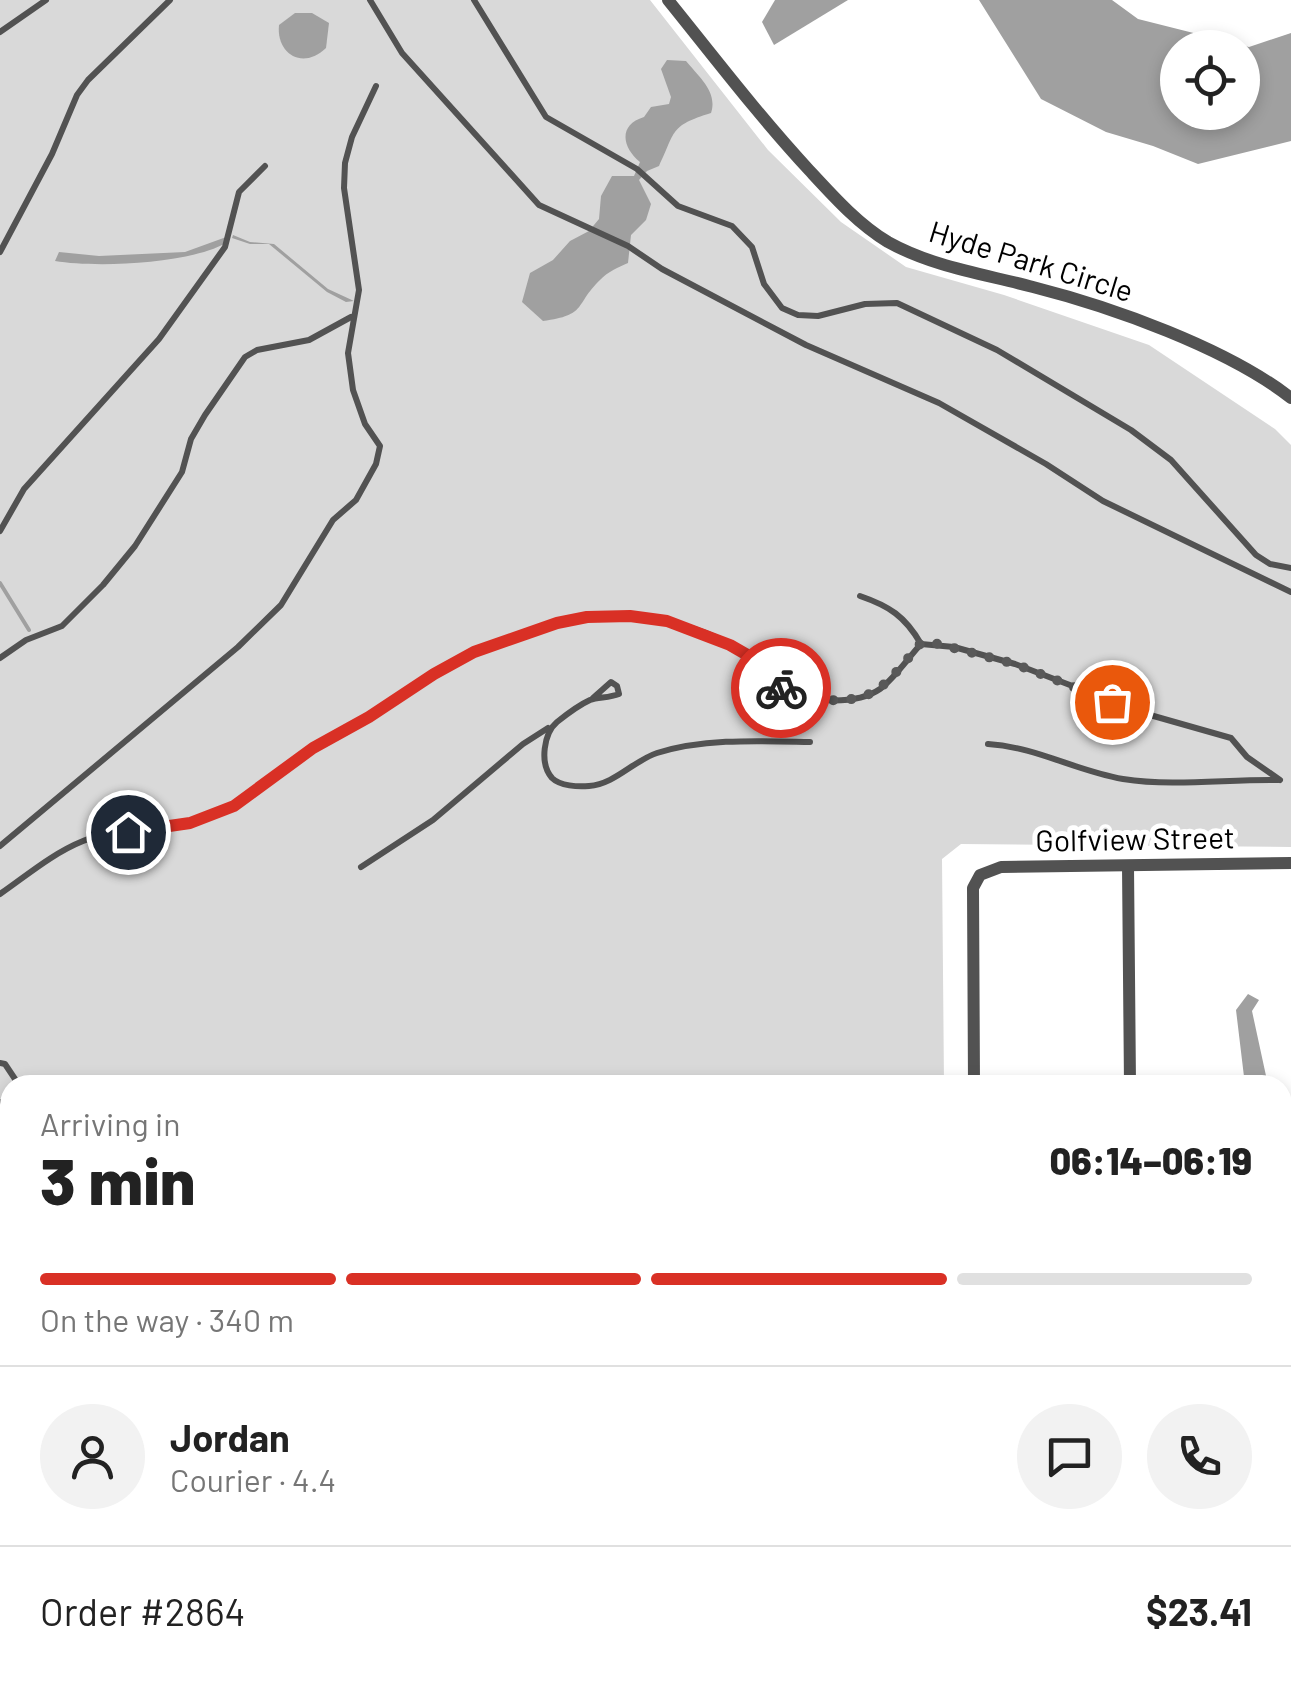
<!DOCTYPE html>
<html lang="en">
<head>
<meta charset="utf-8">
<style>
	body { margin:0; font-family:Barlow,sans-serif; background:#f2f2f2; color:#222; height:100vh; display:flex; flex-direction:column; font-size:38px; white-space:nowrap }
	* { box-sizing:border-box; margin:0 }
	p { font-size:32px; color:#767676 }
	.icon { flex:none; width:55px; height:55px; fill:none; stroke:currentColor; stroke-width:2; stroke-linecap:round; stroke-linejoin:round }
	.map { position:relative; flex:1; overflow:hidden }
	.drawer { position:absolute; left:0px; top:1075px; width:1292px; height:622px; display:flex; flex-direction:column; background:#fff; border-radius:30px 30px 0 0; box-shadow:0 5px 15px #0003 }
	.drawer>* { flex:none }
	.controls { position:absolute; left:1160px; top:30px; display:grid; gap:20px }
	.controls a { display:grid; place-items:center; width:100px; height:100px; border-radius:50%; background:#fff; box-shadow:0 5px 15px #0003; font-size:50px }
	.pin { position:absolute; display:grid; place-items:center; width:85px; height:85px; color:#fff; margin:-42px; border:5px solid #fff; border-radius:50%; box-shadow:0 2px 10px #0007 }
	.courier { position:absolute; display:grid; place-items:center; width:100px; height:100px; margin:-50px; border:8px solid #d93025; border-radius:50%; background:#fff; color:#222; box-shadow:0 2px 12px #0007 }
	.summary em { font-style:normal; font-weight:800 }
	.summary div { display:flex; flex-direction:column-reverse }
	.summary { display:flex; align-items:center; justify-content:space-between; height:170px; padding:0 40px }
	h1 { font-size:65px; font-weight:800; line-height:75px }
	.bar { display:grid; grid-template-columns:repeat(4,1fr); gap:15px 10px; align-content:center; height:120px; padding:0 40px }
	.bar i { height:12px; border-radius:8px; background:#e0e0e0 }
	.bar .current { background:#d93025 }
	.bar p { grid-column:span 4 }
	.line { display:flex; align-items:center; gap:25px; padding:0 40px; border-top:2px solid #e0e0e0 }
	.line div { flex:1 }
	.round { display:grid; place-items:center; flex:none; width:105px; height:105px; border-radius:52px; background:#f2f2f2 }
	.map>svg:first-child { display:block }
	.green { fill:#d9d9d9 }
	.water { fill:#a0a0a0; fill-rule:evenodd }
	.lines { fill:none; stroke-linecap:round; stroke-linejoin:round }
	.stream { stroke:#a0a0a0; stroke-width:4 }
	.building { fill:#c2c2c2; stroke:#969696; stroke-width:2.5 }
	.lane { stroke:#525252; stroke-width:6 }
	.street { stroke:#525252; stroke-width:12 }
	.secondary { stroke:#1f1f1f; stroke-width:18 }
	.done { stroke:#595959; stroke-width:10; stroke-dasharray:0 18 }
	.route { stroke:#d93025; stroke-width:12 }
	.labels { text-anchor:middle; stroke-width:10; stroke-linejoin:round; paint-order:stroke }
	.street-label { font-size:30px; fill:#000; stroke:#fff }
</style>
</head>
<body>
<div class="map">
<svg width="1291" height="1697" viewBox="0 0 1291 1697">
	<rect width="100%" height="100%" fill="#fff"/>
	<polygon class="green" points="0,0 650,0 768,150 841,222 906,267 1004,295 1149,345 1275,429 1291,445 1291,847 961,844 942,859 944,1085 10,1085 10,1284 0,1284"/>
	<g class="water">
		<polygon points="775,0 848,0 774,45 762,22"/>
		<path d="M 979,0 L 1112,0 L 1138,19 L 1249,47 L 1291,33 L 1291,141 L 1198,164 L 1153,146 L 1106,132 L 1041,99 ZM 1178,48 L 1242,48 L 1242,112 L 1178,112 Z"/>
		<path d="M 295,13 L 312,13 L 329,23 L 326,48 C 302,71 276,53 279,25 Z"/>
		<path d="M 667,60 L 686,61 C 699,77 718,92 711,113 C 669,126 676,131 659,166 L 647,171 L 639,180 L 651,204 L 646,220 L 631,235 L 628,263 C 619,267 607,272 600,280 C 574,305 588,315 543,321 L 522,302 L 530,273 L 553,260 L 570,241 L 589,231 L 599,219 L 601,196 L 612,176 L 634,176 L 640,162 C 622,147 618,125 644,117 L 651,107 L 669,104 L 671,97 L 661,69 Z"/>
		<polygon points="233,235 250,242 274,244 328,289 354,301 346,302 327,292 269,244 250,244 232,238"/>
		<path d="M 229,236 L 226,243 C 189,264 96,268 55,261 L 59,252 L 99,256 L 185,252 Z"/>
		<polygon points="1248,994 1259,1000 1252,1011 1268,1085 1245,1085 1236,1010"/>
	</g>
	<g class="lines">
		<polyline class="stream" points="0,583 29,630"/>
	</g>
	<g class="building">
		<rect x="568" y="1688" width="24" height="9"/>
		<rect x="602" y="1688" width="56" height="9"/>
		<rect x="664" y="1688" width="72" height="9"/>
		<polygon points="747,1688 773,1688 773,1697 749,1697"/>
		<polygon points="790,1688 812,1688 812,1697 786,1697 786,1690"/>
		<polygon points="909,1688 933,1688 936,1697 908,1697"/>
		<polygon points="896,1693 896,1697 829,1697 829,1694"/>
	</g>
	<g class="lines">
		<g class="lane">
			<polyline points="370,0 402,53 539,205 628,246 662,269 806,345 939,403 1046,464 1103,501 1291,592"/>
			<polyline points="474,0 546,117 637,169 678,206 732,226 752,247 764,284 782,308 798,315 818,316 865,304 897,303 997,350 1131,430 1171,460 1256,555 1270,564 1291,568"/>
			<polyline points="0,32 46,0"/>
			<polyline points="0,252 52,154 77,95 88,80 170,0"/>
			<polyline points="0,531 24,489 159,339 225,247 239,192 265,166"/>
			<polyline points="921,644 954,647 1015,664 1143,713 1231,738 1247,757 1280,780"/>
			<polyline points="0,658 26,640 62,626 103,585 135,546 182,472 191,439 205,415 245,357 257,350 309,340 351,317"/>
			<path d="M 593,698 L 611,682 L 617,686 L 619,694 C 609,698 598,697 590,700 C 579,705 567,714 557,722 C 544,733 539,763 552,778 C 560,786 578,787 589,786 C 615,784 633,761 657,753 C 705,738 761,741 810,742"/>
			<path d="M 988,744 C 1036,747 1076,771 1123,779 C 1174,787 1227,779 1278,780"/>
			<polyline points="0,846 238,647 281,605 333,520 356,500 376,464 380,446 365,424 353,390 348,353 359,290 344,188 345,163 352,137 376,86"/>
			<polyline points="361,867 433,820 523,744 548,728"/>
			<path d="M 0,894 C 26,876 53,853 83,841 C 125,824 173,833 216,814 C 254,798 281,768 316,746 C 333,736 352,728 369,717 C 390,704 411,689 432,675 C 486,641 554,618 617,616 C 662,615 717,632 753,658 C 765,667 771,683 785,690 C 809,703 857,705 880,689 C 895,678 908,658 921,644 C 905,616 889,606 860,596"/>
			<polyline points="0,1063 5,1064 19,1085"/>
			<polyline points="0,1102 10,1105"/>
			<polyline points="0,1206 10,1208"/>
			<polyline points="1282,1575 1291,1575"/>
			<polyline points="489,1688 489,1697"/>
		</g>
		<g class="street">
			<path d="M 668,0 C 714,57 759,116 809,170 C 833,196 858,224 888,242 C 933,267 984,274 1033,287 C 1112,307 1227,348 1291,398"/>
			<polyline points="1128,866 1130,1085"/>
			<polyline points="974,1085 973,888 980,875 1001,867 1291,863"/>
			<polyline points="1282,1301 1291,1301"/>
			<polyline points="0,1645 10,1645"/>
			<polyline points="977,1688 977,1697"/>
			<polyline points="1192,1688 1192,1697"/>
			<polyline points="539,1697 539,1688"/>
		</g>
		<g class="secondary">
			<polyline points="0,1315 10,1315"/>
			<polyline points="79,1697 79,1688"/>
		</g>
	</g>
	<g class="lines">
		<path class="done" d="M 781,688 C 808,701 857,708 882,686 C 896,674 908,658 920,644 L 930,642 L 1015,664 L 1112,702"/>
		<polyline class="route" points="128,832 190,823 234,806 313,748 369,717 434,674 474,652 557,623 587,617 630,616 667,621 730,645 756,660 781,688"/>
	</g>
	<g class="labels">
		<g class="street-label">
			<text transform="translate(1031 262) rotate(17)" y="10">Hyde Park Circle</text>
			<text transform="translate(1135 840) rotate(-1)" y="10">Golfview Street</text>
		</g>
	</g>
</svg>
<div class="controls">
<a><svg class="icon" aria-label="locate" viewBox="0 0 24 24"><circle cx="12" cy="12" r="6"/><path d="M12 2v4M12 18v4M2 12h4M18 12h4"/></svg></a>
</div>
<div class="pin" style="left:1112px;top:702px;background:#ea580c"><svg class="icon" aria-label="bag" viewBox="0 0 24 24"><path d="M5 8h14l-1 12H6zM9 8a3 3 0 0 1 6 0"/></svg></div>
<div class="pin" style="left:128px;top:832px;background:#1f2937"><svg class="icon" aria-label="home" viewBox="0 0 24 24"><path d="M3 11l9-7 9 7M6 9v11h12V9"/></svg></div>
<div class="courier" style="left:781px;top:688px"><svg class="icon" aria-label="bike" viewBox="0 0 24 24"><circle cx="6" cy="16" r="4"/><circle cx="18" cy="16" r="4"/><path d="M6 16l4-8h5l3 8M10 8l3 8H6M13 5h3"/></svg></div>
<section class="drawer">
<div class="summary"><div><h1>3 min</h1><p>Arriving in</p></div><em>06:14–06:19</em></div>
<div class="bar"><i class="current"></i><i class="current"></i><i class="current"></i><i></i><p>On the way · 340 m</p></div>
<div class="line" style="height:180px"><a class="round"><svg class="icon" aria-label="person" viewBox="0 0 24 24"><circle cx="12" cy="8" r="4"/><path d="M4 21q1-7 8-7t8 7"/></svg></a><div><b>Jordan</b><p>Courier · 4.4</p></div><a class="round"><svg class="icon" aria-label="chat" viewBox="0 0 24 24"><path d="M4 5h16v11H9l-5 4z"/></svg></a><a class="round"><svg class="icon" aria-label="phone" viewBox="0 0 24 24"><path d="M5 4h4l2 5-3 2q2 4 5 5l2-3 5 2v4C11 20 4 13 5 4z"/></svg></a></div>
<div class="line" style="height:130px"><div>Order #2864</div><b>$23.41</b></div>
</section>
</div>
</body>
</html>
